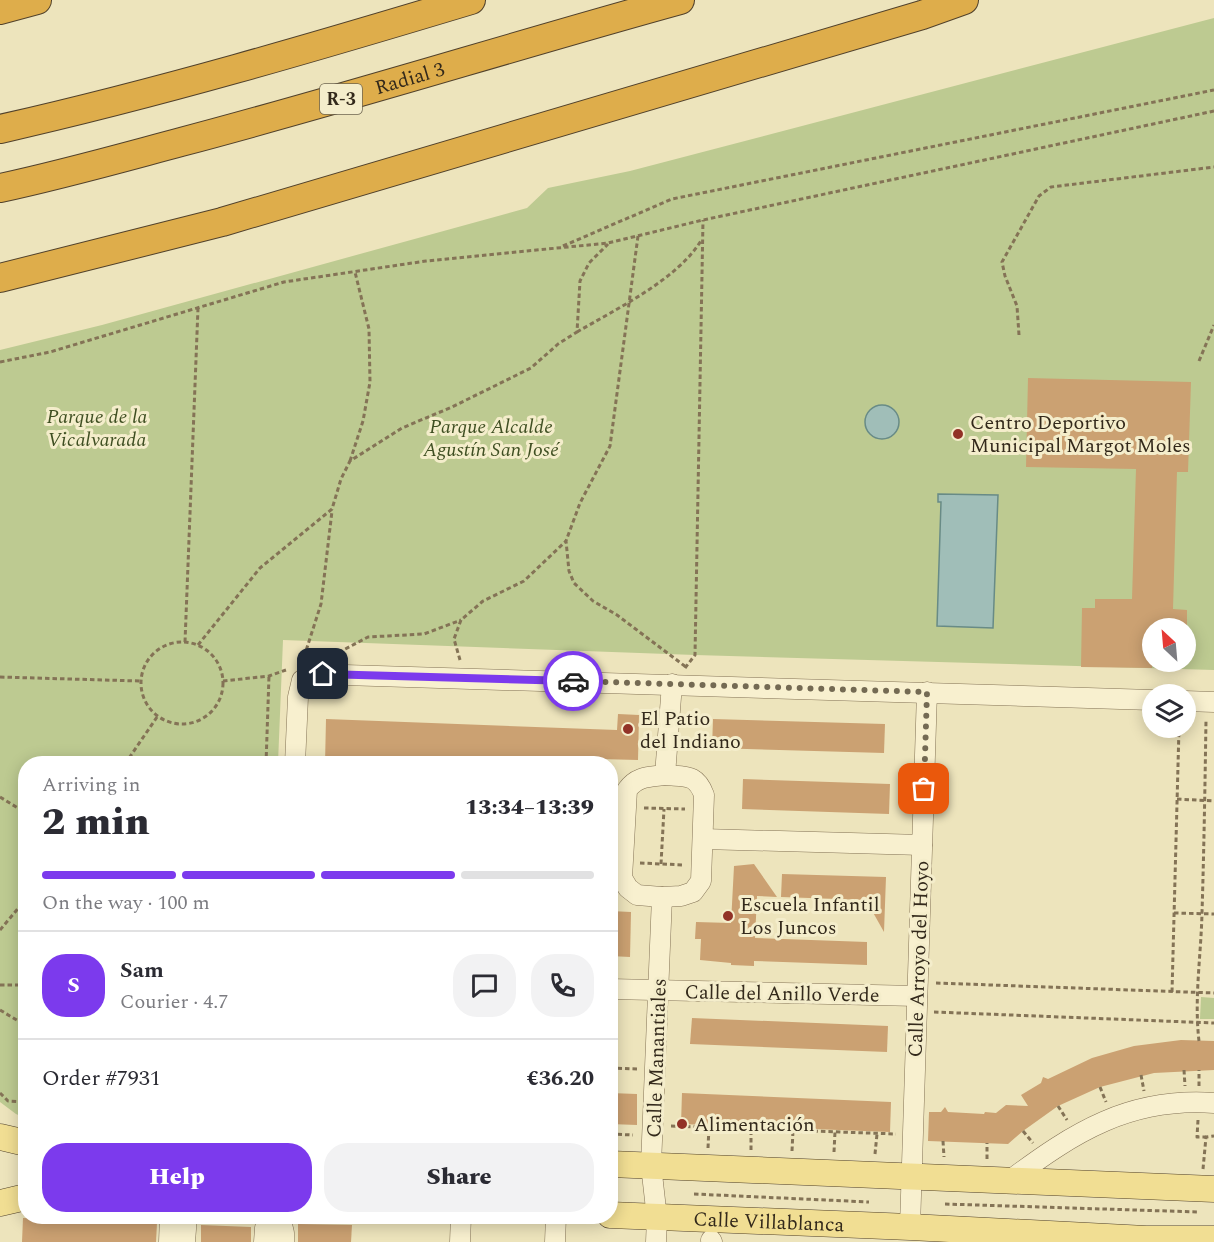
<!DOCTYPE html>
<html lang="en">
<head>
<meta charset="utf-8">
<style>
	body { margin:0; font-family:Spectral,serif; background:#f2f2f3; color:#2b2b33; height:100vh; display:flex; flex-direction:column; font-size:22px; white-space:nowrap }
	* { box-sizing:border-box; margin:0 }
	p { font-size:20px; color:#7c7c81 }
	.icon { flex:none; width:33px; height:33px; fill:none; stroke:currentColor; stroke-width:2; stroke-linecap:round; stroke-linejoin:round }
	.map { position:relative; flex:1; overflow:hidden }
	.sheet { position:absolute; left:18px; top:756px; width:600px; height:468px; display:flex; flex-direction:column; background:#fff; border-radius:24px; box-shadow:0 3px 15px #0003 }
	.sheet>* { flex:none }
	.needle { width:39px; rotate:334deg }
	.fabs { position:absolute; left:1142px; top:618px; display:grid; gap:12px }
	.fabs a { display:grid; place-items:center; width:54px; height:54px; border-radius:50%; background:#fff; box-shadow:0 3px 15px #0003; font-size:30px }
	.pin { position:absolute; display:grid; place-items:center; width:51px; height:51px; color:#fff; margin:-26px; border-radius:12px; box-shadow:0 3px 9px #0006 }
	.courier { position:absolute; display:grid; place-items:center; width:60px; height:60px; margin:-30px; border:4px solid #7c3aed; border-radius:50%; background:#fff; color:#222; box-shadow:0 2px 8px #0007 }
	.summary em { font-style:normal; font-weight:800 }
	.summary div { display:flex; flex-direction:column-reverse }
	.summary { display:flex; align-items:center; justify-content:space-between; height:102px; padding:0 24px }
	h1 { font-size:39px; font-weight:800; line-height:45px }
	.bar { display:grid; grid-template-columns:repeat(4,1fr); gap:9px 6px; align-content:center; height:72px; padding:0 24px }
	.bar i { height:8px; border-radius:4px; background:#e1e1e2 }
	.bar .active { background:#7c3aed }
	.bar p { grid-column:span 4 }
	.line { display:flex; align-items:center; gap:15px; padding:0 24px; border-top:2px solid #e1e1e2 }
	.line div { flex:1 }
	.round { display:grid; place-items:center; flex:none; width:63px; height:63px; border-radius:24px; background:#f2f2f3 }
	.cta { display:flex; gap:12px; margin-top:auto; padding:12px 24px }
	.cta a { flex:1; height:69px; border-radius:24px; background:#7c3aed; color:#fff; font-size:24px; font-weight:800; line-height:69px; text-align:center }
	.cta a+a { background:#f2f2f3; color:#2b2b33 }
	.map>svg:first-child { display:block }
	.green { fill:#bdca91; fill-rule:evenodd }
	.water { fill:#a0beb8; stroke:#688b86; stroke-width:1.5 }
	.building { fill:#cba172 }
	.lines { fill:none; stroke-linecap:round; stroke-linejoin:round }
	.minor-casing { stroke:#847356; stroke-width:21 }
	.major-casing { stroke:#51412b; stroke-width:27 }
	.highway-casing { stroke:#51412b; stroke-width:30 }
	.path { stroke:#847356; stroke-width:3; stroke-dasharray:4.5 3; stroke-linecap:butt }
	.minor { stroke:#f8f0cf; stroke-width:20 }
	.major { stroke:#f1de93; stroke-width:26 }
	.highway { stroke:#dead4b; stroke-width:28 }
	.done { stroke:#746a53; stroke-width:6; stroke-dasharray:0 10.8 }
	.route { stroke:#7c3aed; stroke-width:8 }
	.poi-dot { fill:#923227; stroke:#f4edcb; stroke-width:2 }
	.labels { text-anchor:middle; stroke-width:6; stroke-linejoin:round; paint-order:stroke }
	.shield { fill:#f4edcb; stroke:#6d6450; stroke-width:1.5 }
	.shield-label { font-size:18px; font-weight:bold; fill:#33291b }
	.street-label { font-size:20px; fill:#33291b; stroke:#f4edcb }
	.park-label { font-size:20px; font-style:italic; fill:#3f4f22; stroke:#f4edcb }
	.poi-label { font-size:20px; fill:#33291b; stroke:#f4edcb; text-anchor:start }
</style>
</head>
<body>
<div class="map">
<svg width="1214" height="1242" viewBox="0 0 1214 1242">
	<rect width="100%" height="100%" fill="#ede4bc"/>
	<g class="green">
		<path d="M 1214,18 L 1214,670 L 695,655 L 283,640 L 278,763 L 26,764 L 25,1118 L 16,1114 L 0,1102 L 0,350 L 102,325 L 527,208 L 548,188 L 630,171 ZM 1152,628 L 1185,628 L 1185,662 L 1152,662 Z"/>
		<polygon points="1201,997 1214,998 1214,1019 1200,1019"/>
	</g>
	<g class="water">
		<circle cx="882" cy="422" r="17"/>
		<polygon points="938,494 998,495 993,628 937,626 941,502 938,502"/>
	</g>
	<g class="building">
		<polygon points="1028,378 1191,382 1188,472 1177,472 1173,609 1187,610 1187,628 1152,628 1152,668 1081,667 1082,608 1095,608 1095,599 1132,599 1136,469 1026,467"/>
		<polygon points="618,714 639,715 638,760 599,759 599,764 325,764 326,719 617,730"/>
		<polygon points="713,719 885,724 884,753 712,748"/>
		<polygon points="743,779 890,784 889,814 742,809"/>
		<polygon points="754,864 777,897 757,896 755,938 867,942 867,965 754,961 754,966 731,965 731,963 700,960 701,939 695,939 696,922 731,923 734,866"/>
		<polygon points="782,874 886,877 884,932 866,900 781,897"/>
		<polygon points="610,911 631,912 630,957 610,956"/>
		<polygon points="692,1018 888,1026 887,1052 690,1044"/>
		<polygon points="1181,1040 1214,1041 1214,1070 1154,1073 1100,1087 1058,1106 1023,1131 1008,1144 928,1141 929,1112 941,1112 945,1107 948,1112 984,1114 985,1112 996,1113 1006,1105 1028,1106 1021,1095 1041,1083 1043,1077 1048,1079 1092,1058 1134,1046"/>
		<polygon points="610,1093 637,1094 637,1125 610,1124"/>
		<polygon points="682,1093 891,1102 890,1132 681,1124"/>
		<polygon points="23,1218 157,1223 156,1242 22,1242"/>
		<polygon points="298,1224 352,1225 351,1242 298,1242"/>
		<polygon points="201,1225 251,1227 251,1242 201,1242"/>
	</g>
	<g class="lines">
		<defs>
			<g id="minor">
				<polyline points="1185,701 1214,702"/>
				<polyline points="295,764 298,697 302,680 312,674 1152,700"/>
				<path d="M 665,775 C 685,777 696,773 704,795 L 701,881 L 693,892 L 681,896 L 662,897 L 637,895 L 628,888 L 622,878 L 627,790 C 637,776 649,777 665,775 Z"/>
				<polyline points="665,775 672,684"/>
				<polyline points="703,839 922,845"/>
				<polyline points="610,989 917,996"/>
				<path d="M 1009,1181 C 1074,1132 1130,1097 1214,1103"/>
				<polyline points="280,1216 284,1233 284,1242"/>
				<polyline points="910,1227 927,692"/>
				<polyline points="711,1240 712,1242"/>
				<polyline points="169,1242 170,1216"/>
				<polyline points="185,1242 187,1216"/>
				<polyline points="264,1242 265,1228 271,1216"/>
				<polyline points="460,1242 461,1216"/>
				<polyline points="555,1242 556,1216"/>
				<polyline points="656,1242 657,1218 651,1165 662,897"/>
			</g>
			<g id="major">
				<polyline points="0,1137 26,1143"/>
				<polyline points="610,1164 1214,1189"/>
				<polyline points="0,1203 26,1197"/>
				<path id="s1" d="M 610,1215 L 910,1227 L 1146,1239 L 1214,1239"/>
			</g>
			<g id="highway">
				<polyline points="0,10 37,0"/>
				<path d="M 0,129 C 159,93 315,47 471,0"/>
				<path id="s2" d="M 0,188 C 61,175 121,158 181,142 C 348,98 513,46 680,0"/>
				<polyline points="0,278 222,222 922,15 964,0"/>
			</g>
		</defs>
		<use href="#minor" class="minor-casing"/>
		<use href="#major" class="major-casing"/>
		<use href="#highway" class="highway-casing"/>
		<g class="path">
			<polyline points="638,236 610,446 580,503 566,541 569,571 574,583 593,601 617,615 686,667"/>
			<polyline points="563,246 672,199 1214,90"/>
			<path d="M 577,332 C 616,309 679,279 702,239"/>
			<polyline points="1019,335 1017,306 1005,276 1002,262 1039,196 1051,187 1214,167"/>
			<polyline points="1199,361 1214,325"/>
			<polyline points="0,362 50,352 284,282 426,261 608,243 703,220 1214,111"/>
			<polyline points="350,461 363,421 370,382 369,329 355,272"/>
			<polyline points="185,642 198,308"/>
			<circle cx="182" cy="683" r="41"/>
			<polyline points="198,645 260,568 332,509 341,479 350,461 402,428 452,407 531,368 558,344 577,332 580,281 589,263 608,244"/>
			<polyline points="332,656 368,637 424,634 461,620"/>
			<polyline points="304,657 321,604 332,511"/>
			<polyline points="460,660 454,639 461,620 483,601 524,581 566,541"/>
			<polyline points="685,668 695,655 703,220"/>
			<polyline points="0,677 140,681"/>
			<polyline points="223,681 269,676 286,670"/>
			<polyline points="125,764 157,717"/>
			<polyline points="266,764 269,676"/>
			<polyline points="0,797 26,813"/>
			<polyline points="1177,799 1214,801"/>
			<polyline points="644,808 685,809"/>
			<polyline points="640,863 684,865"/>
			<polyline points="661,864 664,809"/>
			<polyline points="1174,913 1214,914"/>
			<polyline points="0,930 26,899"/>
			<polyline points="936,983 1214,993"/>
			<polyline points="0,985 26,985"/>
			<polyline points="1172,992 1179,728"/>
			<polyline points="0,1010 20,1022 26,1022"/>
			<polyline points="934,1012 1214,1023"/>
			<path d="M 1199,1041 C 1194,999 1201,956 1202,913 C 1204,848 1205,784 1206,720"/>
			<polyline points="610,1068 637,1069"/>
			<polyline points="1184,1070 1185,1086"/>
			<polyline points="1141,1075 1144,1091"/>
			<polyline points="1199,1086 1199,1070"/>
			<polyline points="1100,1087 1106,1102"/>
			<polyline points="0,1093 8,1101 26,1102"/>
			<polyline points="1058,1106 1067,1120"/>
			<polyline points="1198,1120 1197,1137 1206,1137"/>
			<polyline points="671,1126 896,1134"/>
			<polyline points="1023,1131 1033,1143"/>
			<polyline points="610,1134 633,1135"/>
			<polyline points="943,1141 944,1157"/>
			<polyline points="708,1148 709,1127"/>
			<polyline points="751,1150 751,1129"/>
			<polyline points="792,1151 793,1131"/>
			<polyline points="834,1152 835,1132"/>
			<polyline points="875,1154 877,1134"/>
			<polyline points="987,1159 987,1143"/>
			<polyline points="1203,1169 1206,1137 1214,1136"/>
			<polyline points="694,1194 869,1202"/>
			<polyline points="945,1204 1198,1212"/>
		</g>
		<use href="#minor" class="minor"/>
		<use href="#major" class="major"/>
		<use href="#highway" class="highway"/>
	</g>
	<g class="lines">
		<polyline class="done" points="573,681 927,692 924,789"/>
		<polyline class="route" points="323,674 573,681"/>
	</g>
	<g class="poi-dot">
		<circle cx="958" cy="434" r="6"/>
		<circle cx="628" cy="729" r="6"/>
		<circle cx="728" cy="916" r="6"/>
		<circle cx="682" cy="1124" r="6"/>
	</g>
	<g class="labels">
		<rect class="shield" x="320" y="84" width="42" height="30" rx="4.5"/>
		<g class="shield-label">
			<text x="341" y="105">R-3</text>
		</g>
		<g class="street-label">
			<text dy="7" stroke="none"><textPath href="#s2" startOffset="424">Radial 3</textPath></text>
			<text transform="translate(918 959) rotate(-88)" y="7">Calle Arroyo del Hoyo</text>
			<text transform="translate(782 993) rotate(1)" y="7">Calle del Anillo Verde</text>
			<text transform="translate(656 1058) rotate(-88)" y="7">Calle Manantiales</text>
			<text dy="7" stroke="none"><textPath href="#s1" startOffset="159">Calle Villablanca</textPath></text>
		</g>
		<g class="park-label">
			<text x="97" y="423">Parque de la<tspan x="97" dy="23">Vicalvarada</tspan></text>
			<text x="491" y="433">Parque Alcalde<tspan x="491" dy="23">Agustín San José</tspan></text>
		</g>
		<g class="poi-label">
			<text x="970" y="429">Centro Deportivo<tspan x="970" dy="23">Municipal Margot Moles</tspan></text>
			<text x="640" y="725">El Patio<tspan x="640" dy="23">del Indiano</tspan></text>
			<text x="740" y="911">Escuela Infantil<tspan x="740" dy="23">Los Juncos</tspan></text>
			<text x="694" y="1131">Alimentación</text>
		</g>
	</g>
</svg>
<div class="fabs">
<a><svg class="needle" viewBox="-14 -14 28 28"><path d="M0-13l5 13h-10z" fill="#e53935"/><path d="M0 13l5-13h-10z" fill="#7c7c81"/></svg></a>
<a><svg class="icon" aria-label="layers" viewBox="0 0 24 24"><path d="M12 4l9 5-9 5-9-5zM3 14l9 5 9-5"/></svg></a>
</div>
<div class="pin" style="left:924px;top:789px;background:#ea580c"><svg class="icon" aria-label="bag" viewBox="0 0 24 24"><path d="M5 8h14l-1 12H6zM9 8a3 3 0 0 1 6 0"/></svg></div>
<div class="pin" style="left:323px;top:674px;background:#1f2937"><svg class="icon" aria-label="home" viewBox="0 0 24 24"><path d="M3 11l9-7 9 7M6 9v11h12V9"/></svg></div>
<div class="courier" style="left:573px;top:681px"><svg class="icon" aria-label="car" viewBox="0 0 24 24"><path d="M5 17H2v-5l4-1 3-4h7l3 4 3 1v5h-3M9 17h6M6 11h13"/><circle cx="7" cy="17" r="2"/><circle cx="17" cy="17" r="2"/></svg></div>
<section class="sheet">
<div class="summary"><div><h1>2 min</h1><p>Arriving in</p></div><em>13:34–13:39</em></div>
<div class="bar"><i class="active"></i><i class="active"></i><i class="active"></i><i></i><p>On the way · 100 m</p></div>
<div class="line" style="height:108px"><b class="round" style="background:#7c3aed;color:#fff">S</b><div><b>Sam</b><p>Courier · 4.7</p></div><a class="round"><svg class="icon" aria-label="chat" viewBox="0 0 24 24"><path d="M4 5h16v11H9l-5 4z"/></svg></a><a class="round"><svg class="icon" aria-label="phone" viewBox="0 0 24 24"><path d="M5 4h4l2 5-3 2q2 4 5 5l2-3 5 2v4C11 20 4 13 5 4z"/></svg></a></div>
<div class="line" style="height:78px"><div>Order #7931</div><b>€36.20</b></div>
<div class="cta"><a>Help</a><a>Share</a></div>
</section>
</div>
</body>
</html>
